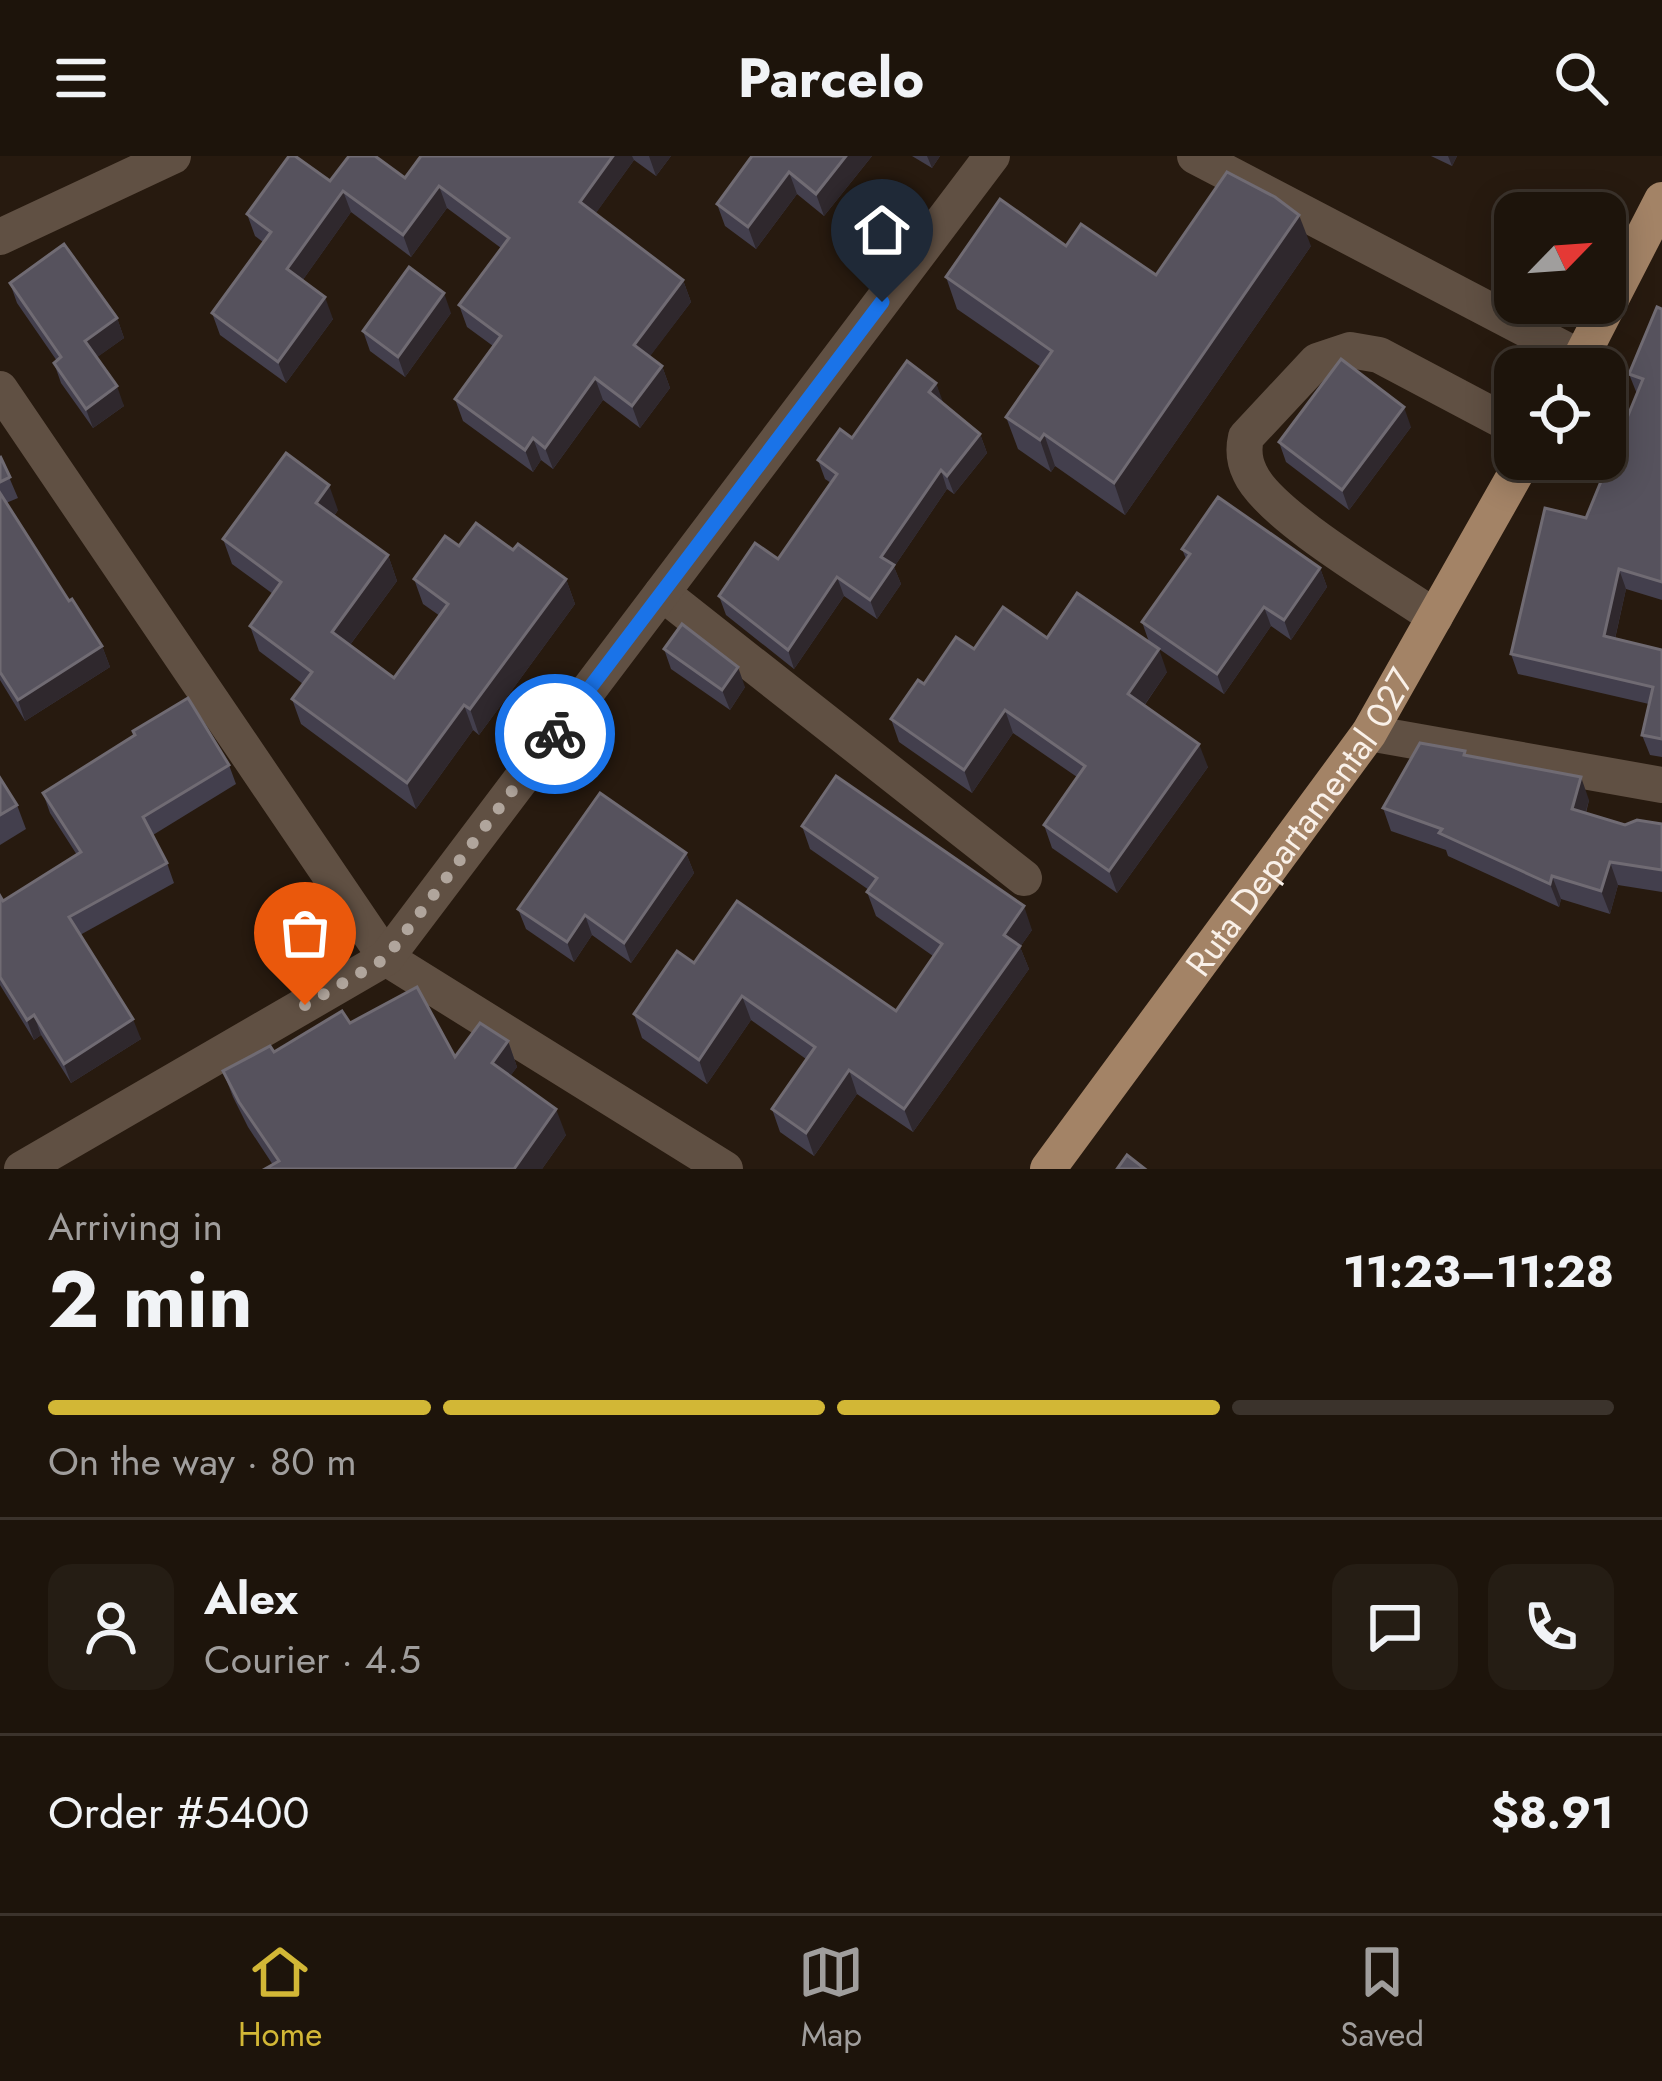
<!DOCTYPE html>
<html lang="en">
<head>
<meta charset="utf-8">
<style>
	body { margin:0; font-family:Jost,sans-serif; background:#251d14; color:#f1f3f6; height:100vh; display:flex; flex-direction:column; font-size:45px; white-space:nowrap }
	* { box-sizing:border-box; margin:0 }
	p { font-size:39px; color:#a09e9d }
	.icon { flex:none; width:66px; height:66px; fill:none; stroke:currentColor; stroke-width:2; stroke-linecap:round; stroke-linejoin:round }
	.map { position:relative; height:1013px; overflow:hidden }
	.sheet { display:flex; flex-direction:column; background:#1d140b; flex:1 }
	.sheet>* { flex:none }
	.needle { width:78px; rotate:65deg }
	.fabs { position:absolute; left:1494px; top:36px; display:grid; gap:24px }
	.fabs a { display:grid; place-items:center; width:132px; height:132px; border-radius:24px; background:#1d140b; box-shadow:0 6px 30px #0003,0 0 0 3px #3b332c; font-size:60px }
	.pin { position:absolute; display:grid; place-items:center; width:102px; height:102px; color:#fff; margin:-123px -51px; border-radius:50% 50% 50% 0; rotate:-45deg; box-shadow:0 0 12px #0007 }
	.pin .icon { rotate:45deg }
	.courier { position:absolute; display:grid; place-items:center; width:120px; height:120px; margin:-60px; border:9px solid #1a73e8; border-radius:50%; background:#fff; color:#222; box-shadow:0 3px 15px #0007 }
	.headline em { font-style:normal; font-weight:700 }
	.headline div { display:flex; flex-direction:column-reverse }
	.headline { display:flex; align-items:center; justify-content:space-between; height:204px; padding:0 48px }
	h1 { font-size:78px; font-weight:700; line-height:90px }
	.bar { display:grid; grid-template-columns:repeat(4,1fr); gap:18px 12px; align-content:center; height:144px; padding:0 48px }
	.bar i { height:15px; border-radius:9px; background:#3b332c }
	.bar .active { background:#d2b736 }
	.bar p { grid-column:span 4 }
	.line { display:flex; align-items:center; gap:30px; padding:0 48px; border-top:3px solid #3b332c }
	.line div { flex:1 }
	.round { display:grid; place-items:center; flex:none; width:126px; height:126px; border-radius:24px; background:#251d14 }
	header { display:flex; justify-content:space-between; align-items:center; height:156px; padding:0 48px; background:#1d140b; font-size:54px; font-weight:700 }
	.tab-bar { display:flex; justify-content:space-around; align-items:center; height:168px; border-top:3px solid #3b332c; background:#1d140b; font-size:33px; color:#a09e9d }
	.tab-bar a { display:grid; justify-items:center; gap:6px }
	.tab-bar .active { color:#d2b736 }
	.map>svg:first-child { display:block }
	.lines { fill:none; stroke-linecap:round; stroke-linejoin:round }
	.minor { stroke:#605043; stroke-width:36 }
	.major { stroke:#a38366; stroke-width:36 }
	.wall { fill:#433f4d }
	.shaded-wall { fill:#2f282d }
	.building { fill:#56525d; stroke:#706b73; stroke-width:3 }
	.done { stroke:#b0a59c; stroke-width:12; stroke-dasharray:0 21.6 }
	.route { stroke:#1a73e8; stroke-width:15 }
	.labels { text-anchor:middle; stroke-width:9; stroke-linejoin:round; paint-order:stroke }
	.street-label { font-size:36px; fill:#f9f0e8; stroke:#1d1107 }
</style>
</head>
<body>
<header><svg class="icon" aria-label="menu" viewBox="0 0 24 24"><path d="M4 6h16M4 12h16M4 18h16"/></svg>Parcelo<svg class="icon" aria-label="search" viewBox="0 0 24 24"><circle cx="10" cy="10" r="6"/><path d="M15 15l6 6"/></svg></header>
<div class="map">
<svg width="1662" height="1013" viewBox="0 0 1662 1013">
	<rect width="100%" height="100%" fill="#271a0f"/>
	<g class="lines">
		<g class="minor">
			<polyline points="1195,0 1581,202"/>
			<polyline points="0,81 173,0"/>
			<polyline points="0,233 386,802 725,1013"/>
			<polyline points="662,437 1024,722"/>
			<path d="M 1435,461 C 1392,431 1269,360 1250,317 C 1244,305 1243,294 1246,281 L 1317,205 L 1350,194 L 1379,199 L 1515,271"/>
			<polyline points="1369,577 1662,629"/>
			<polyline points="22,1013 386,802 992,0"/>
		</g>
		<g class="major">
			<polyline points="1575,213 1662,44"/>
			<path id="s1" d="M 1048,1013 L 1369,577 L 1524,303"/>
		</g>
	</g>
	<g class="wall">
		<polygon points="421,0 671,0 656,20 634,4 595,58 683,124 691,146 649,201 662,210 670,232 640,272 603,244 553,313 541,304 533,316 463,265 455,243 493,190 467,171 459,149 501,92 447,52 411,101 351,56 302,125 333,163 286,227 220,179 212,157 263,86 255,80 247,58 330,25 405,22"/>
		<polygon points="752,0 872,0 824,60 797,38 756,93 725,70 717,48"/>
		<polygon points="912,0 940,0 932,12"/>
		<polygon points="1431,0 1457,0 1452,10"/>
		<polygon points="1066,90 1156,119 1311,90 1125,359 1055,310 1051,316 1018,293 1006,261 1041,211 957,153 946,121"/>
		<polygon points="10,127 117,162 124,182 97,201 124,250 93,272 61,227 54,207 57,205 17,147"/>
		<polygon points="1662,153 1662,444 1626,433 1615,483 1662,494 1662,601 1650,599 1642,579 1649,548 1518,518 1511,498 1586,362 1637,238 1629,218"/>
		<polygon points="451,157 405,221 370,195 363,175"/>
		<polygon points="936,227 942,247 980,278 987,297 954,338 947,333 894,411 901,428 877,463 844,440 794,513 726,459 719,440 778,403 831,327 825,323 818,304"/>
		<polygon points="1411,271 1349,354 1286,306 1279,286"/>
		<polygon points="0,300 18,342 6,347 69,445 102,490 110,511 25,565 0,524"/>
		<polygon points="338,354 334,360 388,399 397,425 350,489 394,522 440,460 423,448 414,423 459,390 513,394 566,423 575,448 479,579 473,574 416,653 301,568 292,543 303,528 259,495 250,470 273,438 232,408 223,383"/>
		<polygon points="1182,393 1320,412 1327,431 1291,484 1271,470 1224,538 1149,486 1142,466 1186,403"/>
		<polygon points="1047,482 1167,516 1144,550 1208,611 1117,737 1052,692 1044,669 1077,621 1013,577 972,637 899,586 891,563 924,528 974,493"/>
		<polygon points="664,493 745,531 730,554 671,513"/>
		<polygon points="1467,600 1589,644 1586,657 1625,669 1662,668 1662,736 1618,729 1610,758 1561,743 1559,751 1448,700 1446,694 1391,675 1383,652"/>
		<polygon points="229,609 236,628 153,679 167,707 174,727 80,779 141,883 71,927 41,879 34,884 0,829 0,740 3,745 77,699 50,657 43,637"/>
		<polygon points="0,622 17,649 26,673 0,689"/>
		<polygon points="802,670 1032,774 1020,791 1029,813 913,976 857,938 814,1000 780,976 772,953 806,903 751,864 707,928 642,882 634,858 694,807 896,855 933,800 876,760 867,736 869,734 810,693"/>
		<polygon points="686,697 694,717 631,807 592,779 574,806 526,773 518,753"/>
		<polygon points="350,867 455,901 508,885 517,911 510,920 566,979 542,1013 265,1013 273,1009 248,971 233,941 223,915"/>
	</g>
	<g class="shaded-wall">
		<polygon points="613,0 632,0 634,4 588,68 580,46"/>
		<polygon points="649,0 671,0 656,20"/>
		<polygon points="846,0 872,0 824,60 816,38"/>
		<polygon points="927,0 940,0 932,12"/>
		<polygon points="1448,0 1457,0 1452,10"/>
		<polygon points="789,16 797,38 756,93 748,71"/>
		<polygon points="439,30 447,52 411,101 403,79"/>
		<polygon points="343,35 351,56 295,135 287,113"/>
		<polygon points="1299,59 1311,90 1125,359 1114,327"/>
		<polygon points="683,124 691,146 642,211 634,189"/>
		<polygon points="444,137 451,157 405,221 398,201"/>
		<polygon points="325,141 333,163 286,227 278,206"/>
		<polygon points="117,162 124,182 92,205 85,185"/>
		<polygon points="662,210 670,232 640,272 632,250"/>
		<polygon points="595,222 603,244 553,313 545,292"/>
		<polygon points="936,227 943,246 936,255 929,236"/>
		<polygon points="117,230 124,250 93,272 86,253"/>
		<polygon points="1404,251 1411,271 1349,354 1342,334"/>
		<polygon points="980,278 987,297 954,338 947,320"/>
		<polygon points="1044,278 1055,310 1051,316 1040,284"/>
		<polygon points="533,282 541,304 533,316 525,294"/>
		<polygon points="941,314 947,333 894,411 901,428 877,463 870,444 881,401"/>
		<polygon points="329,329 338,354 325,372 316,347"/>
		<polygon points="388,399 397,425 341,501 332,476"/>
		<polygon points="1320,412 1327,431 1291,484 1284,464"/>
		<polygon points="1619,413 1626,433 1611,500 1604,480"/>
		<polygon points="837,421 844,440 794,513 788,494"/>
		<polygon points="566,423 575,448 479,579 470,553"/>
		<polygon points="1264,451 1271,470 1224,538 1217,518"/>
		<polygon points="102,490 110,511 25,565 18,544"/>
		<polygon points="1159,493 1167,516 1136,561 1128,538"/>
		<polygon points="738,511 745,531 730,554 722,534"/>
		<polygon points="464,549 473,574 416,653 407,627"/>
		<polygon points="1005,554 1013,577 972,637 964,614"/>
		<polygon points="1199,588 1208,611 1117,737 1109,715"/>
		<polygon points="1581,621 1589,644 1580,676 1572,653"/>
		<polygon points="686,697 694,717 631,807 624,787"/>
		<polygon points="1610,706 1618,729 1610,758 1601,735"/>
		<polygon points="1552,720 1561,743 1559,751 1550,728"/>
		<polygon points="1024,750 1032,774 1020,791 1029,813 913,976 904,953 1004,779"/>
		<polygon points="585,759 592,779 574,806 567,786"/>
		<polygon points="742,840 751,864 707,928 699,904"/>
		<polygon points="34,859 41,879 34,884 27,864"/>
		<polygon points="133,863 141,883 71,927 64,908"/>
		<polygon points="508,885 517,911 501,933 492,907"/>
		<polygon points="849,914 857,938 814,1000 806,977"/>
		<polygon points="556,953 566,979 542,1013 514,1013"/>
	</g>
	<g class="building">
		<polygon points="289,0 295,0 330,25 349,0 375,0 405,22 421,0 613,0 580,46 683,124 634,189 662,210 632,250 595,222 545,292 533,282 525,294 455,243 501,180 459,149 509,82 439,30 403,79 343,35 287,113 325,141 278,206 212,157 271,76 247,58"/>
		<polygon points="752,0 846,0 816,38 789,16 748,71 717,48"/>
		<polygon points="1227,16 1275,41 1299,59 1114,327 1044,278 1040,284 1006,261 1052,195 946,121 1000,43 1066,90 1081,68 1156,119"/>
		<polygon points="64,88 117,162 85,185 117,230 86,253 54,207 61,201 10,127"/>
		<polygon points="409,111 444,137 398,201 363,175"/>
		<polygon points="1657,151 1662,153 1662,426 1619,413 1604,480 1662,494 1662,583 1642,579 1653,531 1511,498 1545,352 1586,362 1643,223 1629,218"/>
		<polygon points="1341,203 1404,251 1342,334 1279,286"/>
		<polygon points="907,205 936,227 929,236 980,278 947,320 941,314 881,401 894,409 870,444 837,421 788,494 719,440 755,387 778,403 837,318 818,304 840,273 852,282"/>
		<polygon points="286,297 329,329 316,347 388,399 332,476 394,522 448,448 414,423 445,380 459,390 476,367 513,394 518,388 566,423 470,553 464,549 407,627 292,543 312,516 250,470 281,426 223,383"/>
		<polygon points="0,300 10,321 0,326"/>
		<polygon points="0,337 69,445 72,443 102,490 18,544 0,516"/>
		<polygon points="1218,341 1320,412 1284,464 1264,451 1217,518 1142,466 1190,398 1182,393"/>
		<polygon points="1077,437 1159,493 1128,538 1199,588 1109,715 1044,669 1085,610 1005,554 964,614 891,563 918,524 924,528 956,481 974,493 1003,451 1047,482"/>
		<polygon points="682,468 738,511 722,534 664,493"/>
		<polygon points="188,542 229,609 143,661 167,707 69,761 133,863 64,908 34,859 27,864 0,821 0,740 3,745 81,696 43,637 135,579 133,575"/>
		<polygon points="1420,587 1465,595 1464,599 1581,621 1572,653 1625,669 1637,664 1662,668 1662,714 1610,706 1601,735 1552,720 1550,728 1439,677 1442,673 1383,652"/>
		<polygon points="836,620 1024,750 1004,779 1020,790 904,953 849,914 806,977 772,953 815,891 742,840 699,904 634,858 677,795 694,807 737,745 896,855 942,788 867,736 877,722 802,670"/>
		<polygon points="0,622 17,649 0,659"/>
		<polygon points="600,637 686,697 624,787 585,759 567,786 518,753"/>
		<polygon points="417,831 455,901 480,867 508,885 492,907 556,953 514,1013 265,1013 279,1005 239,946 223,915 270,890 274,896 342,855 350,867"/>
		<polygon points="1127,999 1145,1013 1117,1013"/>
	</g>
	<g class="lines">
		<polyline class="done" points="305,849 386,802 555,578"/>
		<polyline class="route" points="555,578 882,146"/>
	</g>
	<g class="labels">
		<g class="street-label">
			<text dy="13" stroke="none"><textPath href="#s1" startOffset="429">Ruta Departamental 027</textPath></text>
		</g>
	</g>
</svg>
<div class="fabs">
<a><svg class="needle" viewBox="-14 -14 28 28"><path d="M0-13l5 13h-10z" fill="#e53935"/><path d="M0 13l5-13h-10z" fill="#a09e9d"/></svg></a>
<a><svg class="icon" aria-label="locate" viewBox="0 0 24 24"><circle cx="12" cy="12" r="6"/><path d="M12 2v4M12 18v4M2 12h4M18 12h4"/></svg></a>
</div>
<div class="pin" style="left:305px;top:849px;background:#ea580c"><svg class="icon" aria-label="bag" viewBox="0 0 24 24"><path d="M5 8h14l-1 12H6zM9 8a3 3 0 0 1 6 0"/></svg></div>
<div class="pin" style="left:882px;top:146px;background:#1f2937"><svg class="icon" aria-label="home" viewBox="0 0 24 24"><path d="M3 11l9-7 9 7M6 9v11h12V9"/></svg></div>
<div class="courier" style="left:555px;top:578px"><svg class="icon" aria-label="bike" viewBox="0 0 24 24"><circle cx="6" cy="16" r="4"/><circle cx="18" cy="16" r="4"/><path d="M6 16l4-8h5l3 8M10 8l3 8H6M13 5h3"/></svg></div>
</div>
<section class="sheet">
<div class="headline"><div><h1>2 min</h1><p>Arriving in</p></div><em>11:23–11:28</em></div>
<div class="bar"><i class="active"></i><i class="active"></i><i class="active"></i><i></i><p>On the way · 80 m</p></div>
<div class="line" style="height:216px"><a class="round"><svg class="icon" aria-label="person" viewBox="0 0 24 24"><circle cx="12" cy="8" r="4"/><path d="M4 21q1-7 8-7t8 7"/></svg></a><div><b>Alex</b><p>Courier · 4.5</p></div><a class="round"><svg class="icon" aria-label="chat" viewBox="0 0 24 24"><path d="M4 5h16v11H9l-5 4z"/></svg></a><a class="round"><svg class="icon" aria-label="phone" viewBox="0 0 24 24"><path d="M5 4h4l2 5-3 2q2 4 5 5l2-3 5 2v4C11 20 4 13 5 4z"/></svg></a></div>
<div class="line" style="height:156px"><div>Order #5400</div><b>$8.91</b></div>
</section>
<nav class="tab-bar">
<a class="active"><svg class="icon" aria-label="home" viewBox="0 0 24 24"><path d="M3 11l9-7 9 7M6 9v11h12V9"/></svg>Home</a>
<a><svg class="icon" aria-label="map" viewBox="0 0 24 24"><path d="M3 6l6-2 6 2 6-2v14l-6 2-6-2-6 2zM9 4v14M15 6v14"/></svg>Map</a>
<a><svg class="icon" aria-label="saved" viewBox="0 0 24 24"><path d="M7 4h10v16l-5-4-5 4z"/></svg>Saved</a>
</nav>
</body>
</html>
